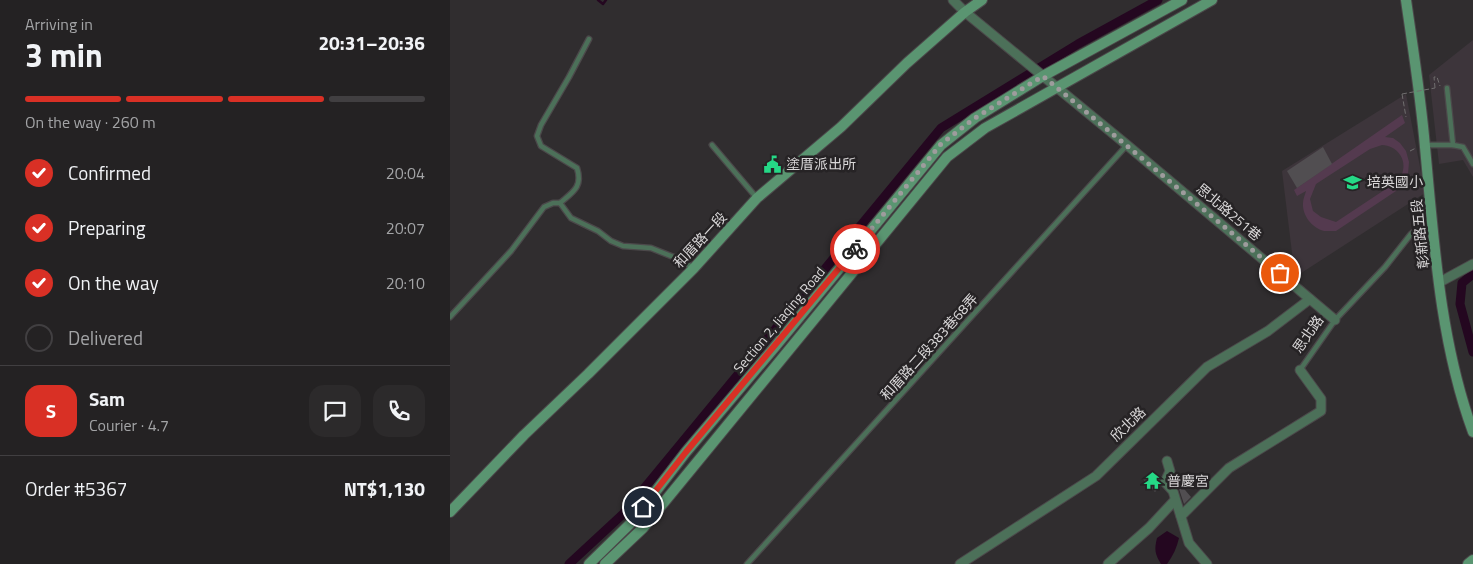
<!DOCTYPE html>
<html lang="en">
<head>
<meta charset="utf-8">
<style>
	body { margin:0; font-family:"Titillium Web","Noto Sans TC",sans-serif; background:#2c2a2b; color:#f1f3f6; height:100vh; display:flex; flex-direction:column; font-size:19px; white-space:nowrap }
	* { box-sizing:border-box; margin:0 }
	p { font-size:16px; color:#a3a4a6 }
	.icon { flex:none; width:28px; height:28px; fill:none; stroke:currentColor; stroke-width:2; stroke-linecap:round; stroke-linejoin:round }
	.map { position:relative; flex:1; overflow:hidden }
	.details { display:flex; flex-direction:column; background:#242223; width:450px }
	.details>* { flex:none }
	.pin { position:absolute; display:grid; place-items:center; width:42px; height:42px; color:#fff; margin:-21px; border:2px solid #fff; border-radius:50%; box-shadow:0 1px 5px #0007 }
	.courier { position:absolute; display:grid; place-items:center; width:50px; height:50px; margin:-25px; border:4px solid #d93025; border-radius:50%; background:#fff; color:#222; box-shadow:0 1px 6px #0007 }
	.summary em { font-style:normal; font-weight:700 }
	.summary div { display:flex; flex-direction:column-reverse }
	.summary { display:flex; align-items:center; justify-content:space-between; height:85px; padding:0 25px }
	h1 { font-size:32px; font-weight:700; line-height:38px }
	.bar { display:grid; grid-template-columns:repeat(4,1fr); gap:8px 5px; align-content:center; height:60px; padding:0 25px }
	.bar i { height:6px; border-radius:4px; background:#413f41 }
	.bar .on { background:#d93025 }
	.bar p { grid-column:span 4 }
	.line { display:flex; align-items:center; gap:12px; padding:0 25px; border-top:1px solid #413f41 }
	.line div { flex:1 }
	.round { display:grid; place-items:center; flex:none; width:52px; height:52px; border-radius:15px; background:#2c2a2b }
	ol { padding:0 25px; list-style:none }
	li { display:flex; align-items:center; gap:15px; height:55px }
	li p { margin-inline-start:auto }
	li .icon { padding:5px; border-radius:50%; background:#d93025; color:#fff; stroke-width:4 }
	li:last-child { color:#a3a4a6 }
	li i { width:28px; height:28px; border:2px solid #413f41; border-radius:50% }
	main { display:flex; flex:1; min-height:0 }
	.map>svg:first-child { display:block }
	.built { fill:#3d353b }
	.green { fill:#543a4f; fill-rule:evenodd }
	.water { fill:#240720 }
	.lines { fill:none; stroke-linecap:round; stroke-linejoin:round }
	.stream { stroke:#240720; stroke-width:2.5 }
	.canal { stroke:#240720; stroke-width:9 }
	.building { fill:#514e51 }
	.lane-casing { stroke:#4b484a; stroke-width:7 }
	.street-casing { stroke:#4b484a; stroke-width:11 }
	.secondary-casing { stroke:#4b484a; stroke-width:12 }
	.path { stroke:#706e6f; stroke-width:1; stroke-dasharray:5 2.5; stroke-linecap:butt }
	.lane { stroke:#4c7059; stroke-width:4.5 }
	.street { stroke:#4c7059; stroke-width:9 }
	.secondary { stroke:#5a9571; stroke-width:10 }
	.path-bridge { stroke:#706e6f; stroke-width:1; stroke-dasharray:5 2.5; stroke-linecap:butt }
	.done { stroke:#9e9c9d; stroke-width:5; stroke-dasharray:0 9 }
	.route { stroke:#d93025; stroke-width:6 }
	.labels { text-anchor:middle; stroke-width:5; stroke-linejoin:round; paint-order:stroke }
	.poi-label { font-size:14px; fill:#d9d7d8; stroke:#262325; text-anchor:start }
	.street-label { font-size:14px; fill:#d9d7d8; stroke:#262325 }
</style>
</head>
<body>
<main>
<section class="details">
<div class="summary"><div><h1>3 min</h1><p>Arriving in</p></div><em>20:31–20:36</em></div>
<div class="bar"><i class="on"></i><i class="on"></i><i class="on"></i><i></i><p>On the way · 260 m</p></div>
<ol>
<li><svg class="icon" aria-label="check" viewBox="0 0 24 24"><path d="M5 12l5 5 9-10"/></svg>Confirmed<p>20:04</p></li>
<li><svg class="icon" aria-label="check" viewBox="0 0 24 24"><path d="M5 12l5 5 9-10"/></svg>Preparing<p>20:07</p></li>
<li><svg class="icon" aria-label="check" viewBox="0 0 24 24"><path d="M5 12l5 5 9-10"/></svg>On the way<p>20:10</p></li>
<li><i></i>Delivered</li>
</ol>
<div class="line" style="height:90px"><b class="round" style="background:#d93025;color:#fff">S</b><div><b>Sam</b><p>Courier · 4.7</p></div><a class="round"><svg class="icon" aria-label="chat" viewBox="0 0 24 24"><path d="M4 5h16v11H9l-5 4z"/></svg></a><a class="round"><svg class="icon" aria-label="phone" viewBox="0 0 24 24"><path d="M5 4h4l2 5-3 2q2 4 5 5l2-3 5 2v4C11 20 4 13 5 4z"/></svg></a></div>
<div class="line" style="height:65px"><div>Order #5367</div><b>NT$1,130</b></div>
</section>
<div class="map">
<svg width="1023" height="564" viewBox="0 0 1023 564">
	<rect width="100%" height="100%" fill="#302d2f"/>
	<g class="built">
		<polygon points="1023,40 1023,177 1013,160 989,164 979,75"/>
		<polygon points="956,94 975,193 845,277 832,171"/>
	</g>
	<path class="green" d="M 952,115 L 955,123 L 935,137 L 943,138 L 950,143 L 956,151 L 959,162 L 958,174 L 952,187 L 886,231 C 882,231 878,231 874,231 C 862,228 852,215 853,203 C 853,199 855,195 856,191 L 847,196 L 844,190 ZM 932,145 C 946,145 958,159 952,174 C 951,176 949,178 948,181 L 886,222 L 871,217 L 863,211 L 860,199 L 866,184 L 920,149 Z"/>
	<path class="water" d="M 717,531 L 729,538 C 727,547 723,556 717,564 L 711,564 C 705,554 704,550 707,538 Z"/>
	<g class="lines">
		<polyline class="stream" points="148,0 153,4 156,0"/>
		<g class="canal">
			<polyline points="1023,274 1012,283 1010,304 1023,352"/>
			<polyline points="119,564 173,514 491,128 628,44 708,0"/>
		</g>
	</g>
	<g class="building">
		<polygon points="873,147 882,164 847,188 837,171"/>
		<polygon points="702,471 710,479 709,482 710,486 705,492 693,479"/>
		<polygon points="723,480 730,484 741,497 734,504 729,489"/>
	</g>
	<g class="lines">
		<defs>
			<g id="lane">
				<polyline points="997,88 1003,145"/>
				<polyline points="262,145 306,197"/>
				<polyline points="975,145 1003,145 1013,147 1023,164"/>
				<path d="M 110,203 C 123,192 133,187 127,168 L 91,146 L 87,136 L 91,125 L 119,77 L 139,39"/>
				<polyline points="0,317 61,251 94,207 103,203 110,203 121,218 148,231 161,241 173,246 201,248 226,258 244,268"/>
				<polyline points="850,370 885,320 935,267 961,234 980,219"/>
				<polyline points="297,564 677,145"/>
			</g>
			<g id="street">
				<polyline points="503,0 515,12 677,145 885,320"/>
				<polyline points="990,282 1023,264"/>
				<polyline points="717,461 720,471 715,482 723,491 739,543 757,564"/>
				<polyline points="731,516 779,468 871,411 871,399 850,370"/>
				<polyline points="510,564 646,476 757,367 818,331 860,299"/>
				<polyline points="658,564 699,528 725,500"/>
			</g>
			<g id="secondary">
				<path d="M 956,0 C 963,49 971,98 975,147 C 984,243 990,342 1023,432"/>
				<polyline points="0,512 74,435 138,374 244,268 307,198 391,127 457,63 515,12 532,0"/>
				<polyline points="139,564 183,521 236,452 324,348 491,145 525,118 593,76 732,0"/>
				<polyline points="155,564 193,528 497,157 535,128 762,0"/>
				<polyline points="1018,564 1023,560"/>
			</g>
		</defs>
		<use href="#lane" class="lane-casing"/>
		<use href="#street" class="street-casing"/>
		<use href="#secondary" class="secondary-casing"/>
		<g class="path">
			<polyline points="985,88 984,77 987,77 990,86"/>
			<polyline points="952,94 956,117"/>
			<polyline points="960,151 966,148"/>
		</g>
		<use href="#lane" class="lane"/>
		<use href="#street" class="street"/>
		<use href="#secondary" class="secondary"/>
		<polyline class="path-bridge" points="952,94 985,88"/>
	</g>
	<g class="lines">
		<polyline class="done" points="405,249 491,144 525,118 593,76 830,273"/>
		<polyline class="route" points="193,507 236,452 405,249"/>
	</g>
	<defs>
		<symbol id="civic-bare" viewBox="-9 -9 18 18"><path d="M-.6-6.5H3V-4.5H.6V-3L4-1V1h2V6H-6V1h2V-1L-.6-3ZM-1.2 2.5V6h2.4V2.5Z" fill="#25d886" stroke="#262325" stroke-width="2.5" paint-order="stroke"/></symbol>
		<symbol id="school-bare" viewBox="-9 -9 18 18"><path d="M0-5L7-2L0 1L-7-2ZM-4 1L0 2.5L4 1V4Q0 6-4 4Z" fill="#25d886" stroke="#262325" stroke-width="2.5" paint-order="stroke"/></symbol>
		<symbol id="temple-bare" viewBox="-9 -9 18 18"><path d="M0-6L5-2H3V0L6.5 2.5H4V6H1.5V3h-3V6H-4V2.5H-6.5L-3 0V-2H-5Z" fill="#25d886" stroke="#262325" stroke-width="2.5" paint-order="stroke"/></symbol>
	</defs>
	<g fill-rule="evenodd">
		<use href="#civic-bare" x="310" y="152" width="25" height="25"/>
		<use href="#school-bare" x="890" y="170" width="25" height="25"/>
		<use href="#temple-bare" x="690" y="468" width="25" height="25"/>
	</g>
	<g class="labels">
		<g class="poi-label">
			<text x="336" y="169">塗厝派出所</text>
			<text x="917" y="187">培英國小</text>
			<text x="717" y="486">普慶宮</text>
		</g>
		<g class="street-label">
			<text transform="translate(779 212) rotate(40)" y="5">思北路251巷</text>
			<text transform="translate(970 234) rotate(-96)" y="5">彰新路五段</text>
			<text transform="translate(250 240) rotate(-47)" y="5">和厝路一段</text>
			<text transform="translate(329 320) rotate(-50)" y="5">Section 2, Jiaqing Road</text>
			<text transform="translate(858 334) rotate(-55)" y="5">思北路</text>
			<text transform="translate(479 347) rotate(-48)" y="5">和厝路二段383巷68弄</text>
			<text transform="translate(678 424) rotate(-44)" y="5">欣北路</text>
		</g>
	</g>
</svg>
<div class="pin" style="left:830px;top:273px;background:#ea580c"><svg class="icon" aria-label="bag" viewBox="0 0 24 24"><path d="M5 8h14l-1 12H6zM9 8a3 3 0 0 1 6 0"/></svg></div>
<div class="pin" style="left:193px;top:507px;background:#1f2937"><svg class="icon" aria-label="home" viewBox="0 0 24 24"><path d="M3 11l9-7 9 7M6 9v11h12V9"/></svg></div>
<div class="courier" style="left:405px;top:249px"><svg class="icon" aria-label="bike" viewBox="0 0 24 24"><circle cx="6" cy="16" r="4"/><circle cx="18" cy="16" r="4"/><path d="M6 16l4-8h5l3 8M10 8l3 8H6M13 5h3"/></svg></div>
</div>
</main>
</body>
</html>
